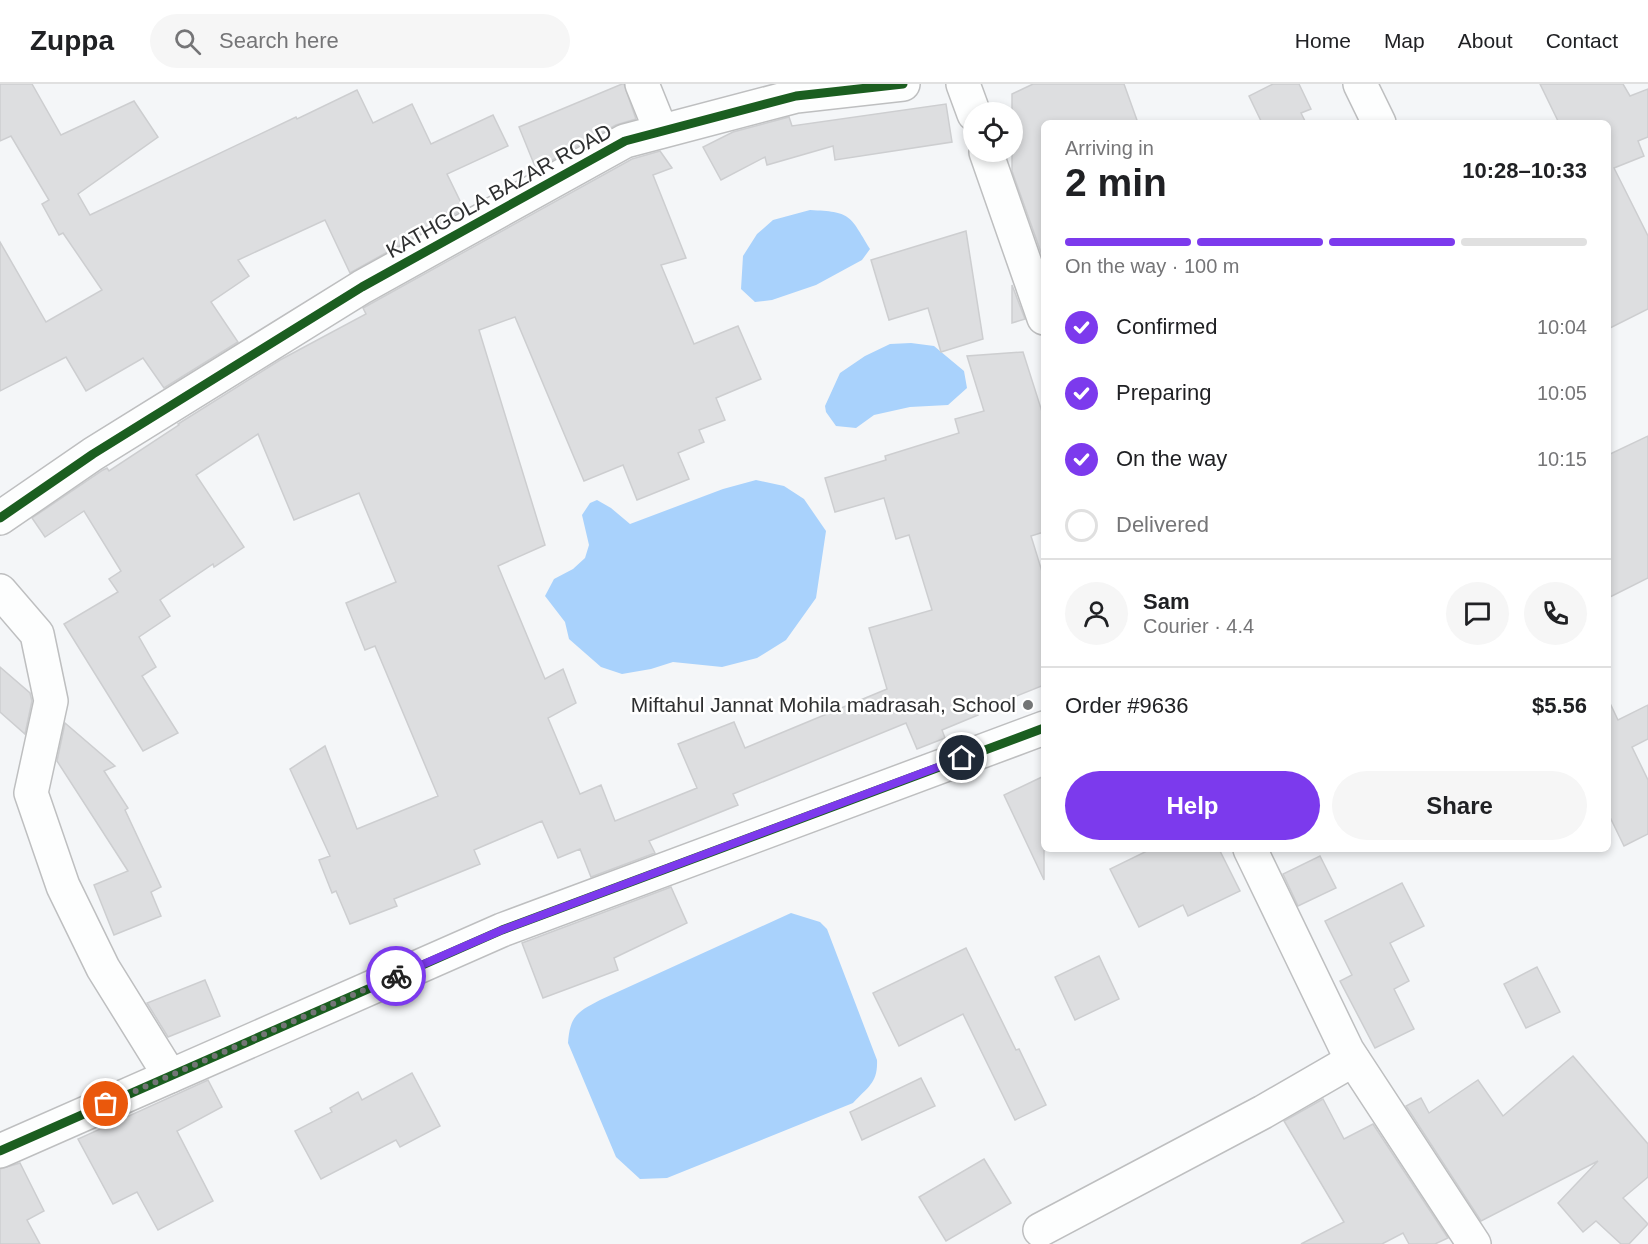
<!DOCTYPE html>
<html lang="en">
<head>
<meta charset="utf-8">
<style>
	body { margin:0; font-family:Arial,sans-serif; background:#f6f6f6; color:#202124; height:100vh; display:flex; flex-direction:column; font-size:22px; white-space:nowrap }
	* { box-sizing:border-box; margin:0 }
	p { font-size:20px; color:#757577 }
	.icon { flex:none; width:33px; height:33px; fill:none; stroke:currentColor; stroke-width:2; stroke-linecap:round; stroke-linejoin:round }
	.map { position:relative; flex:1; overflow:hidden }
	.drawer { position:absolute; left:1041px; top:36px; width:570px; height:732px; display:flex; flex-direction:column; background:#fff; border-radius:9px; box-shadow:0 3px 9px #0003 }
	.drawer>* { flex:none }
	.controls { position:absolute; left:963px; top:18px; display:grid; gap:12px }
	.controls a { display:grid; place-items:center; width:60px; height:60px; border-radius:50%; background:#fff; box-shadow:0 3px 9px #0003; font-size:30px }
	.pin { position:absolute; display:grid; place-items:center; width:51px; height:51px; color:#fff; margin:-26px; border:3px solid #fff; border-radius:50%; box-shadow:0 2px 6px #0007 }
	.courier { position:absolute; display:grid; place-items:center; width:60px; height:60px; margin:-30px; border:4px solid #7c3aed; border-radius:50%; background:#fff; color:#222; box-shadow:0 2px 8px #0007 }
	.summary em { font-style:normal; font-weight:600 }
	.summary div { display:flex; flex-direction:column-reverse }
	.summary { display:flex; align-items:center; justify-content:space-between; height:102px; padding:0 24px }
	h1 { font-size:39px; font-weight:600; line-height:45px }
	.bar { display:grid; grid-template-columns:repeat(4,1fr); gap:9px 6px; align-content:center; height:72px; padding:0 24px }
	.bar i { height:8px; border-radius:4px; background:#e0e0e0 }
	.bar .selected { background:#7c3aed }
	.bar p { grid-column:span 4 }
	.line { display:flex; align-items:center; gap:15px; padding:0 24px; border-top:2px solid #e0e0e0 }
	.line div { flex:1 }
	.round { display:grid; place-items:center; flex:none; width:63px; height:63px; border-radius:32px; background:#f6f6f6 }
	ol { padding:0 24px; list-style:none }
	li { display:flex; align-items:center; gap:18px; height:66px }
	li p { margin-inline-start:auto }
	li .icon { padding:6px; border-radius:50%; background:#7c3aed; color:#fff; stroke-width:4 }
	li:last-child { color:#757577 }
	li i { width:33px; height:33px; border:3px solid #e0e0e0; border-radius:50% }
	.primary-button { display:flex; gap:12px; margin-top:auto; padding:12px 24px }
	.primary-button a { flex:1; height:69px; border-radius:36px; background:#7c3aed; color:#fff; font-size:24px; font-weight:600; line-height:69px; text-align:center }
	.primary-button a+a { background:#f6f6f6; color:#202124 }
	header { display:flex; align-items:center; gap:36px; box-sizing:border-box; height:84px; padding:0 30px; background:#fff; border-bottom:2px solid #e0e0e0 }
	header strong { font-size:28px }
	nav { display:flex; gap:33px; margin-inline-start:auto; font-size:21px }
	.search { width:420px; height:54px; background:#f6f6f6; display:flex; align-items:center; gap:15px; box-sizing:border-box; padding:0 21px; border-radius:33px; color:#757577; font-size:22px }
	.map>svg:first-child { display:block }
	.water { fill:#a9d2fc }
	.building { fill:#dddee0; stroke:#cdced0; stroke-width:1.5 }
	.lines { fill:none; stroke-linecap:round; stroke-linejoin:round }
	.minor-casing { stroke:#bebfc0; stroke-width:36 }
	.minor { stroke:#fdfefe; stroke-width:33 }
	.cycleway-casing { stroke:#fff; stroke-width:13 }
	.cycleway { stroke:#1b5e20; stroke-width:9 }
	.done { stroke:#737576; stroke-width:6; stroke-dasharray:0 10.8 }
	.route { stroke:#7c3aed; stroke-width:8 }
	.poi-dot { fill:#737576; stroke:#fff; stroke-width:2 }
	.labels { text-anchor:middle; stroke-width:5; stroke-linejoin:round; paint-order:stroke }
	.street-label { font-size:21px; fill:#2e2f30; stroke:#fff }
	.poi-label { font-size:21px; fill:#2e2f30; stroke:#fff; text-anchor:end }
</style>
</head>
<body>
<header>
<strong>Zuppa</strong>
<div class="search"><svg class="icon" aria-label="search" viewBox="0 0 24 24"><circle cx="10" cy="10" r="6"/><path d="M15 15l6 6"/></svg>Search here</div>
<nav><a>Home</a><a>Map</a><a>About</a><a>Contact</a></nav>
</header>
<div class="map">
<svg width="1648" height="1160" viewBox="0 0 1648 1160">
	<rect width="100%" height="100%" fill="#f4f6f8"/>
	<g class="water">
		<path d="M 810,126 C 851,128 849,130 870,165 L 862,176 L 816,201 L 772,216 L 755,218 L 741,205 L 743,172 L 757,150 L 773,136 Z"/>
		<polygon points="911,259 934,262 964,287 967,304 948,321 910,323 874,331 856,344 836,342 826,328 825,322 840,289 865,272 890,260"/>
		<polygon points="756,396 784,402 804,415 826,447 816,514 786,556 757,574 722,583 673,578 651,585 622,590 601,583 569,555 565,538 545,512 554,495 573,485 585,474 589,461 582,431 590,419 597,416 611,424 630,440 723,405"/>
		<path d="M 791,829 L 820,838 L 827,845 L 877,976 C 878,999 868,1003 853,1019 L 667,1094 L 640,1095 L 616,1073 L 568,959 C 570,932 577,928 600,916 Z"/>
	</g>
	<g class="building">
		<polygon points="0,0 32,0 61,51 134,17 158,53 78,110 90,131 296,33 297,35 357,6 373,39 412,20 431,60 493,31 508,62 447,90 464,125 350,189 325,136 238,176 249,192 211,218 238,258 164,304 143,274 86,307 66,273 0,307 0,158 46,238 102,206 63,149 59,151 42,120 49,116 11,52 0,57"/>
		<polygon points="622,0 624,0 636,35 616,41 536,85 519,43"/>
		<polygon points="1033,0 1124,0 1138,39 1044,39 1044,177 1012,87 1012,10"/>
		<polygon points="1273,0 1299,0 1311,25 1301,29 1306,39 1262,39 1249,12"/>
		<polygon points="1540,0 1623,0 1630,12 1648,5 1648,53 1638,57 1644,72 1614,84 1648,152 1648,225 1608,245 1608,39 1559,39"/>
		<polygon points="946,20 952,58 835,76 833,62 767,81 765,73 721,96 703,63 733,48 789,33 792,42"/>
		<polygon points="660,67 672,84 653,91 686,174 661,181 694,260 738,242 761,295 716,314 725,336 699,346 704,358 678,369 689,395 637,416 623,381 584,397 515,233 479,246 545,461 498,482 545,595 563,585 576,619 548,634 580,710 601,701 615,737 697,704 678,660 734,638 745,664 887,605 869,544 932,526 909,451 896,455 884,414 835,428 825,394 886,376 885,372 959,349 955,335 984,327 967,272 1023,268 1044,334 1044,448 1031,452 1044,494 1044,601 977,628 978,631 942,646 945,654 917,665 906,639 733,710 738,721 649,757 655,769 591,793 580,765 558,774 542,737 474,766 480,780 394,815 397,822 350,840 336,807 332,809 319,776 330,772 290,685 325,662 357,745 438,712 375,562 365,566 346,519 396,498 359,409 294,436 258,350 196,391 244,463 214,483 213,480 160,516 170,532 139,553 156,583 142,592 178,649 143,667 64,540 118,508 109,495 121,487 84,427 45,453 32,434 103,386 107,384 109,387 179,341 178,340 280,276 366,230 363,224 372,219 632,75"/>
		<polygon points="966,147 983,255 941,268 928,224 889,236 871,176"/>
		<polygon points="1012,201 1025,235 1012,239"/>
		<polygon points="1648,352 1648,494 1608,514 1608,371"/>
		<polygon points="0,583 30,609 32,617 25,650 0,628"/>
		<polygon points="1608,615 1618,636 1648,621 1648,655 1632,663 1648,696 1648,750 1624,762 1608,729"/>
		<polygon points="65,639 115,682 104,687 128,724 125,726 161,803 151,808 161,832 114,851 94,801 128,787 57,677"/>
		<polygon points="1044,692 1044,796 1004,711"/>
		<polygon points="1151,765 1219,765 1240,807 1188,832 1183,821 1139,843 1110,785"/>
		<polygon points="1320,772 1336,804 1298,822 1283,790"/>
		<polygon points="1402,799 1424,842 1390,859 1409,897 1394,905 1414,945 1375,964 1340,897 1352,891 1325,837"/>
		<polygon points="671,803 687,839 614,874 618,886 543,914 522,859"/>
		<polygon points="966,864 1016,966 1019,965 1046,1021 1015,1036 963,930 899,962 873,909"/>
		<polygon points="1099,872 1119,915 1075,936 1055,893"/>
		<polygon points="1537,883 1560,928 1526,944 1504,900"/>
		<polygon points="205,896 220,932 168,953 147,919"/>
		<polygon points="1573,972 1648,1060 1648,1093 1623,1114 1648,1140 1629,1160 1621,1160 1596,1137 1583,1148 1558,1119 1598,1077 1481,1137 1406,1022 1421,1014 1429,1029 1478,996 1503,1032"/>
		<polygon points="412,989 440,1042 400,1063 396,1056 321,1095 295,1047 332,1028 330,1024 358,1008 362,1016"/>
		<polygon points="921,994 935,1022 862,1056 850,1028"/>
		<polygon points="208,996 222,1023 177,1047 213,1117 158,1146 137,1108 113,1120 78,1055"/>
		<polygon points="1323,1015 1344,1055 1373,1040 1448,1154 1435,1160 1409,1160 1403,1149 1382,1160 1301,1160 1344,1138 1284,1037"/>
		<polygon points="984,1075 1011,1119 946,1157 919,1113"/>
		<polygon points="20,1079 44,1127 27,1136 40,1160 0,1160 0,1085"/>
	</g>
	<g class="lines">
		<defs>
			<g id="minor">
				<polyline points="642,0 661,47"/>
				<polyline points="963,0 974,30"/>
				<polyline points="1360,0 1379,39"/>
				<polyline points="986,68 1044,234"/>
				<polyline points="0,434 93,370 362,203 625,57 796,12 903,0"/>
				<polyline points="0,507 37,550 51,617 31,709 63,802 103,884 170,992"/>
				<polyline points="1250,765 1347,966 1474,1160"/>
				<polyline points="0,1067 502,846 1044,644"/>
				<polyline points="1040,1146 1263,1028 1353,976"/>
			</g>
		</defs>
		<use href="#minor" class="minor-casing"/>
		<use href="#minor" class="minor"/>
		<defs>
			<g id="cycleway">
				<polyline points="0,434 93,370 362,203 625,57 796,12 903,0"/>
				<polyline points="0,1067 502,846 1044,644"/>
			</g>
		</defs>
		<use href="#cycleway" class="cycleway-casing"/>
		<use href="#cycleway" class="cycleway"/>
	</g>
	<g class="lines">
		<polyline class="done" points="106,1020 396,892"/>
		<polyline class="route" points="396,892 502,846 962,674"/>
	</g>
	<circle class="poi-dot" cx="1028" cy="621" r="6"/>
	<g class="labels">
		<g class="street-label">
			<text transform="translate(499 107) rotate(-29)" y="7">KATHGOLA BAZAR ROAD</text>
		</g>
		<g class="poi-label">
			<text x="1016" y="628">Miftahul Jannat Mohila madrasah, School</text>
		</g>
	</g>
</svg>
<div class="controls">
<a><svg class="icon" aria-label="locate" viewBox="0 0 24 24"><circle cx="12" cy="12" r="6"/><path d="M12 2v4M12 18v4M2 12h4M18 12h4"/></svg></a>
</div>
<div class="pin" style="left:106px;top:1020px;background:#ea580c"><svg class="icon" aria-label="bag" viewBox="0 0 24 24"><path d="M5 8h14l-1 12H6zM9 8a3 3 0 0 1 6 0"/></svg></div>
<div class="pin" style="left:962px;top:674px;background:#1f2937"><svg class="icon" aria-label="home" viewBox="0 0 24 24"><path d="M3 11l9-7 9 7M6 9v11h12V9"/></svg></div>
<div class="courier" style="left:396px;top:892px"><svg class="icon" aria-label="bike" viewBox="0 0 24 24"><circle cx="6" cy="16" r="4"/><circle cx="18" cy="16" r="4"/><path d="M6 16l4-8h5l3 8M10 8l3 8H6M13 5h3"/></svg></div>
<section class="drawer">
<div class="summary"><div><h1>2 min</h1><p>Arriving in</p></div><em>10:28–10:33</em></div>
<div class="bar"><i class="selected"></i><i class="selected"></i><i class="selected"></i><i></i><p>On the way · 100 m</p></div>
<ol>
<li><svg class="icon" aria-label="check" viewBox="0 0 24 24"><path d="M5 12l5 5 9-10"/></svg>Confirmed<p>10:04</p></li>
<li><svg class="icon" aria-label="check" viewBox="0 0 24 24"><path d="M5 12l5 5 9-10"/></svg>Preparing<p>10:05</p></li>
<li><svg class="icon" aria-label="check" viewBox="0 0 24 24"><path d="M5 12l5 5 9-10"/></svg>On the way<p>10:15</p></li>
<li><i></i>Delivered</li>
</ol>
<div class="line" style="height:108px"><a class="round"><svg class="icon" aria-label="person" viewBox="0 0 24 24"><circle cx="12" cy="8" r="4"/><path d="M4 21q1-7 8-7t8 7"/></svg></a><div><b>Sam</b><p>Courier · 4.4</p></div><a class="round"><svg class="icon" aria-label="chat" viewBox="0 0 24 24"><path d="M4 5h16v11H9l-5 4z"/></svg></a><a class="round"><svg class="icon" aria-label="phone" viewBox="0 0 24 24"><path d="M5 4h4l2 5-3 2q2 4 5 5l2-3 5 2v4C11 20 4 13 5 4z"/></svg></a></div>
<div class="line" style="height:78px"><div>Order #9636</div><b>$5.56</b></div>
<div class="primary-button"><a>Help</a><a>Share</a></div>
</section>
</div>
</body>
</html>
